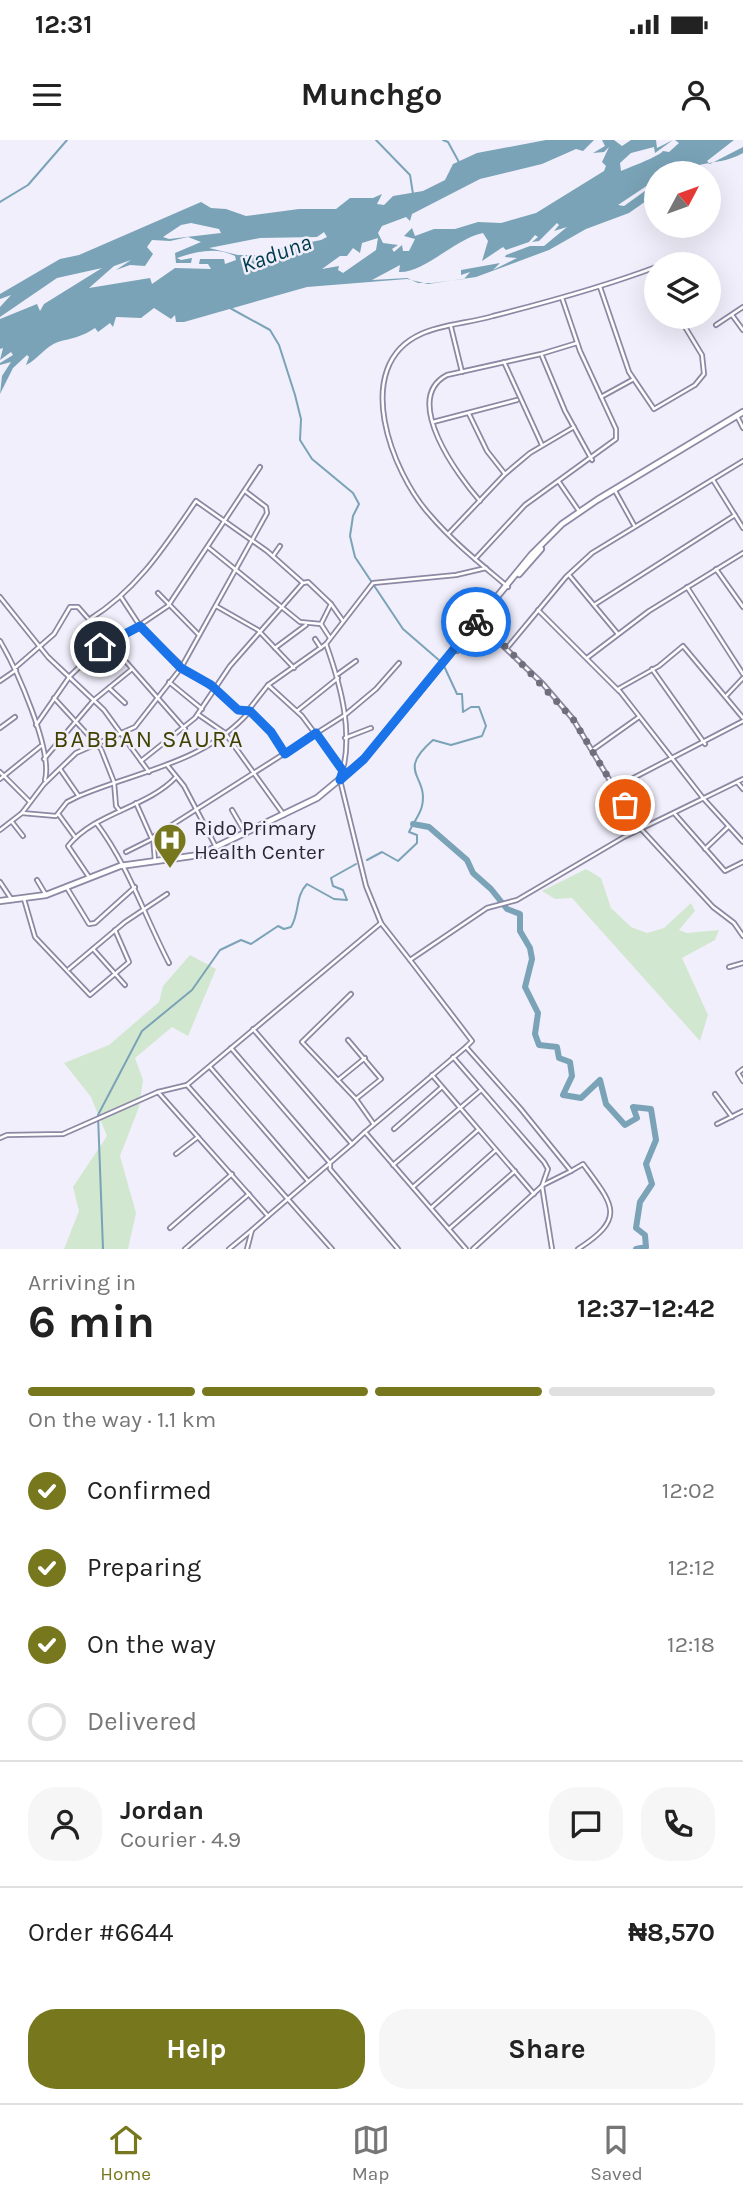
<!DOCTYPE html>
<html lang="en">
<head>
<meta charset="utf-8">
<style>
	body { margin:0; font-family:Karla,sans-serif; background:#f6f6f6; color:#222; height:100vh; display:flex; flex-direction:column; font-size:26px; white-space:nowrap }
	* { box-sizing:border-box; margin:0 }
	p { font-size:23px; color:#767676 }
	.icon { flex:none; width:38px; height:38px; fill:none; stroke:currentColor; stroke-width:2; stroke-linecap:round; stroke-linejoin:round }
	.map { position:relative; height:1109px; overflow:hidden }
	.drawer { display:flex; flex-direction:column; background:#fff; flex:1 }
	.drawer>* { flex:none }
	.needle { width:46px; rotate:49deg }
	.controls { position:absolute; left:644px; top:21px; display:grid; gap:14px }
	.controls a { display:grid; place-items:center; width:77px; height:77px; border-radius:50%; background:#fff; box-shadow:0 7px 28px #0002; font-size:35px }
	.pin { position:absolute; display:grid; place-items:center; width:60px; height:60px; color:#fff; margin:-30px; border:4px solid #fff; border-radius:50%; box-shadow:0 2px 7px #0007 }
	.courier { position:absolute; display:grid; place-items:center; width:70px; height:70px; margin:-35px; border:5px solid #1a73e8; border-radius:50%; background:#fff; color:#222; box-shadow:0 2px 9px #0007 }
	.overview em { font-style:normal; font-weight:700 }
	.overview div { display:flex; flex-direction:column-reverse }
	.overview { display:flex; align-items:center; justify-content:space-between; height:119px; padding:0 28px }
	h1 { font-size:46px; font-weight:700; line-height:52px }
	.bar { display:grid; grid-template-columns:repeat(4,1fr); gap:10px 7px; align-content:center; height:84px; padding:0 28px }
	.bar i { height:9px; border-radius:5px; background:#e0e0e0 }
	.bar .selected { background:#77771d }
	.bar p { grid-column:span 4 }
	.line { display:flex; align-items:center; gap:18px; padding:0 28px; border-top:2px solid #e0e0e0 }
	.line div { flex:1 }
	.round { display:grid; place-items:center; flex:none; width:74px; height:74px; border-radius:28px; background:#f6f6f6 }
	ol { padding:0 28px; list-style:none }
	li { display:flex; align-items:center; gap:21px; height:77px }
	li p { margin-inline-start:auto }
	li .icon { padding:7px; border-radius:50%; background:#77771d; color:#fff; stroke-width:4 }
	li:last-child { color:#767676 }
	li i { width:38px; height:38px; border:4px solid #e0e0e0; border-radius:50% }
	.action { display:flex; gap:14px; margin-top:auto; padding:14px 28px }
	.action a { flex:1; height:80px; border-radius:28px; background:#77771d; color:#fff; font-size:28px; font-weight:700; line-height:80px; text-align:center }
	.action a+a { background:#f6f6f6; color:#222 }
	.status { display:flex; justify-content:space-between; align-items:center; height:49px; padding:0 35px; background:#fff; direction:ltr }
	.status svg { height:19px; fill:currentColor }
	header { display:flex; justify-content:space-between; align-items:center; height:91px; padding:0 28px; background:#fff; font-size:32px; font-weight:700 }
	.tab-bar { display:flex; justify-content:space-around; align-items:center; height:98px; border-top:2px solid #e0e0e0; background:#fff; font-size:19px; color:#767676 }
	.tab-bar a { display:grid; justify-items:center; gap:4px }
	.tab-bar .selected { color:#77771d }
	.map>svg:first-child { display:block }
	.green { fill:#d2e7d0 }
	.water { fill:#7aa3b7; fill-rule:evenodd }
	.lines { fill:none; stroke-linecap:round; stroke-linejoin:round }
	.stream { stroke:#7aa3b7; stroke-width:2 }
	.river { stroke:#7aa3b7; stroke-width:6 }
	.street-casing { stroke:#8d88a4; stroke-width:6 }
	.secondary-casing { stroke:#8d88a4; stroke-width:8 }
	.street { stroke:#fff; stroke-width:2.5 }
	.secondary { stroke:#fff; stroke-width:4.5 }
	.done { stroke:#706e7a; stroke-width:7; stroke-dasharray:0 12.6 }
	.route { stroke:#1a73e8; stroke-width:9 }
	.labels { text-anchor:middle; stroke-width:5; stroke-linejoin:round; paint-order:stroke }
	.poi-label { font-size:21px; fill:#2a2834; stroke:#f1effb; text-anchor:start }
	.water-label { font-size:23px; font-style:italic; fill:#003c51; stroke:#f1effb }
	.quarter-label { font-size:24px; letter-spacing:2px; fill:#414100; stroke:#f1effb }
</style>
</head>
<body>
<div class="status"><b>12:31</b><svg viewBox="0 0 49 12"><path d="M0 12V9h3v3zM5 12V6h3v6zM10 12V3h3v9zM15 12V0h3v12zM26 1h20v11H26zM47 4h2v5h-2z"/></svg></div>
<header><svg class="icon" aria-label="menu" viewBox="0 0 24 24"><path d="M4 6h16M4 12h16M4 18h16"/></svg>Munchgo<svg class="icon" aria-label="person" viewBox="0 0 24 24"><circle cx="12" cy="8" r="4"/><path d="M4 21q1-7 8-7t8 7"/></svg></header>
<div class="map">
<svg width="743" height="1109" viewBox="0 0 743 1109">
	<rect width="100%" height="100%" fill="#f1effb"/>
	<g class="green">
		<polygon points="586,729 601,738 611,768 631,787 647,793 664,788 691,763 695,771 679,790 687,793 719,790 715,800 682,818 708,875 700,901 572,758 555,759 542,751"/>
		<polygon points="190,815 216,829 188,896 172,887 135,918 143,940 139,967 120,1016 136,1073 128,1109 64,1109 79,1071 73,1047 107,996 91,957 64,923 109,905 159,862 163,846"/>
	</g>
	<path class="water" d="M 546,0 L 594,0 L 583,11 L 576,9 L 542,24 L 480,39 L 412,74 L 410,81 L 406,77 L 382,86 L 378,93 L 383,103 L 398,105 L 392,109 L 394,112 L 402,105 L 403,111 L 409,111 L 415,99 L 404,96 L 412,88 L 415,96 L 434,89 L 455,89 L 478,82 L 501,83 L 536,73 L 604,31 L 606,26 L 602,22 L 609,7 L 604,12 L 593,13 L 605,6 L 602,0 L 614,0 L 622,6 L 631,0 L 656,0 L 657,8 L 673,0 L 655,13 L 654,7 L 631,13 L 620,23 L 621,31 C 630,27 658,17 663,11 L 669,12 L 679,3 L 675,0 L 734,0 L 707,21 L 710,24 L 743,7 L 743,13 C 727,22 716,21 699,25 C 688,27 684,33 672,33 L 676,26 L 665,33 L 656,33 L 654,41 L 618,65 L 624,66 L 656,43 L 656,54 L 629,73 L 586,89 L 549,110 L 476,137 L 428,144 L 407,139 L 307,147 L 184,182 L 176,182 L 175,175 L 171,179 L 154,168 L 141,178 L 116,177 L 113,187 L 110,183 L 98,192 L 95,188 C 82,197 72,198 58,202 C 47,205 37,220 26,225 L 29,217 L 27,215 L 13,228 L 0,254 L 2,236 L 11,222 L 0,225 L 0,223 L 13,215 L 11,212 L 0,220 L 3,208 L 0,209 L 0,179 L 37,164 L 40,171 L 44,164 L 102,128 L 57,138 L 0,177 L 0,167 L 11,155 L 0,159 L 0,154 L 60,119 L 79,115 L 201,62 L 211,68 L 226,69 L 246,76 L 299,69 L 336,69 L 350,58 L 373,58 L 382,54 L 377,64 L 384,65 L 393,56 L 423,51 L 445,40 L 453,24 L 477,13 ZM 191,83 L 219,89 L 221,93 L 169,99 L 163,97 L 181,85 ZM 557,83 L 559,85 L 554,91 L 567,87 L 544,106 L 530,106 L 506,115 L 505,117 L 517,118 L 493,130 L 500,123 L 461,130 L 461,135 L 470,132 L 464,139 L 432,143 L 418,143 L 407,138 L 372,140 L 400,125 L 399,132 C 425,133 454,99 483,93 L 488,101 L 482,121 L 503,107 L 506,110 L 529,102 L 535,95 L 538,97 L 532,102 L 539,101 ZM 324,92 L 327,97 L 321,100 L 275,109 L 274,111 L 280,112 L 278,115 L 238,115 L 209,108 L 260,98 L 317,97 ZM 188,97 L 201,102 L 175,113 L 176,123 L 191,123 L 192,118 L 181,120 L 177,118 C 194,112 217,106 235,116 L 236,120 L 225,124 L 224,119 L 200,119 L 199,124 L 208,124 L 211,129 L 175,128 L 152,144 L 150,138 L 89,148 L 114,126 L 131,120 L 116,130 L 130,125 L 145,126 L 153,114 L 147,107 L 152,100 L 170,101 ZM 378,98 L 376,110 L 343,133 L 338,130 L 339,126 L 322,129 L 340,116 L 347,116 L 353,108 L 360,113 L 362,103 Z"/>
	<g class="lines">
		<g class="stream">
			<polyline points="376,0 410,35 413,54"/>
			<polyline points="443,0 448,2 460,24"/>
			<polyline points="0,62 28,45 67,0"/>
			<polyline points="230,168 270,190 279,205 295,255 301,279 300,300 312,319 353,353 359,364 353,376 350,396 355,417 403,489 440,521"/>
			<path d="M 367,720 L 382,712 L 398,721 L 417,703 L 417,695 L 409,692 C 413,683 420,675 422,666 C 429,635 395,633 433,600 L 451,605 L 482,596 L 486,586 L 479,567 L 471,567 L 463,572 L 462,554 L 457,554 L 444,526"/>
			<path d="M 103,1109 L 98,975 L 142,891 L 192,850 L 220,810 L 241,800 L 251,804 L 278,786 L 284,789 L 291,787 C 300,772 295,756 307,744 L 334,759 L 347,760 L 343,750 L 333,746 L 331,738 L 356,724"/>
		</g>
		<polyline class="river" points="413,684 429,687 467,720 473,733 491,749 507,769 520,774 520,791 530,808 532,819 525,847 538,873 535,894 539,905 557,907 559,918 570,922 572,936 563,955 581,958 600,940 606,964 625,985 637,978 633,967 651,969 656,1000 646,1024 652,1044 640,1062 636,1088 645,1095 646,1107 636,1109"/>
		<defs>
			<g id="street">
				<polyline points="600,147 629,232 654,269 695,245 704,234 702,215 679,177"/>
				<polyline points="732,175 743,190"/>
				<polyline points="716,185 743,167"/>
				<polyline points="451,187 462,232"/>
				<polyline points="542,216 565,271 592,320"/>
				<polyline points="504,222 542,305"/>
				<polyline points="601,257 632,240"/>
				<polyline points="469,274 487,311 505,334"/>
				<polyline points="737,276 743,288"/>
				<polyline points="433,282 517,260"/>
				<polyline points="713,340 743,388"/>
				<polyline points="559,342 579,371"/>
				<polyline points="614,349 634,385"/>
				<path d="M 480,361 C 458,336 401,259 447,235 L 541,214 L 577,203"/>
				<polyline points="449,393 505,334 530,313 574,287"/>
				<polyline points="209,408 300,482 321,484"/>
				<polyline points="273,416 280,406"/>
				<polyline points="475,419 525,365 616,299 616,289 580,211 562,158"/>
				<polyline points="716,429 743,467"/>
				<polyline points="569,435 618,494"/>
				<path d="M 508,447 C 481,424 453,402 430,375 C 392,333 350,226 421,194 C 442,184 470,183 493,176 C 548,162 603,147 656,127"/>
				<polyline points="687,447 743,534"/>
				<polyline points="158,453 199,495"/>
				<polyline points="0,457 48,517 104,570 149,632"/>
				<polyline points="121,457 140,486 181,525"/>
				<polyline points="331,464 343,481"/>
				<polyline points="594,465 735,375"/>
				<polyline points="216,466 258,490 294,528"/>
				<polyline points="538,470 619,551"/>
				<path d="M 90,479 C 137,450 165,406 196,361 L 267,411 L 303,443 L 308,442 L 331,464 L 321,484 L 330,498"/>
				<polyline points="479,483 543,544 573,579 639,689"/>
				<polyline points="315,499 321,508"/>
				<path d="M 0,501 C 16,528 53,610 45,640"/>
				<path d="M 326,504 C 341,546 355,596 340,640 L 366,746 L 381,783"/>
				<polyline points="275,508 306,485"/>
				<polyline points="507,508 566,437 592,413 743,321"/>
				<polyline points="587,518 649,471 743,413"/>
				<polyline points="16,527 54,494 70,467 78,467 185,589"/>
				<polyline points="181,528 267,373 266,367 245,351"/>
				<polyline points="652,529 705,604"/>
				<polyline points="338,534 356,521"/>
				<polyline points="0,541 16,530"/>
				<polyline points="169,542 202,569"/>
				<polyline points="268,545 302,576 343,631"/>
				<polyline points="109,548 125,563"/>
				<polyline points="726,556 743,538"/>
				<polyline points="54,558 101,609 114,642 116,666 120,671"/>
				<polyline points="297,571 338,538"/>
				<polyline points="199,575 225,593 284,675"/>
				<polyline points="743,578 683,506 659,526 618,549 703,658 743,702"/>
				<polyline points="36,585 70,536 100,507 125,495 168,466 260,327"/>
				<polyline points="0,588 15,577"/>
				<polyline points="345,598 371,588"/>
				<polyline points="594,609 639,577"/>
				<polyline points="44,619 94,560 132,529"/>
				<polyline points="141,621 195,578 230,526 302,444"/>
				<polyline points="167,625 184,646 215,705"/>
				<polyline points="60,629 78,655"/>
				<polyline points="0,632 30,662"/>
				<polyline points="0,639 41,606"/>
				<polyline points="737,642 743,649"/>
				<polyline points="616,647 743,581"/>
				<polyline points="232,670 246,694"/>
				<path d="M 22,673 L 56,676 L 67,662 L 79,656 C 138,631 205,623 250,571 L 271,592 L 285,614"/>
				<polyline points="674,673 725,731 743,722"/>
				<polyline points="59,675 75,697"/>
				<polyline points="12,682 23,696"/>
				<path d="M 97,684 C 128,725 145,777 169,823"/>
				<polyline points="166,689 173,700"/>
				<path d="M 0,690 L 22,673 L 44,644 L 76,613 L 135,587 L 181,528 C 202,535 235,571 246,573 L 268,545 L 326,504 L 373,443 L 456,435 L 486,428"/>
				<polyline points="642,690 713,767 734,783 743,796"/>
				<polyline points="705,709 728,687"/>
				<polyline points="126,712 152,699 136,663"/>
				<polyline points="155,721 153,697 345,575 376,549 399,523"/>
				<path d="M 89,737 L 68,706 C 95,672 147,668 176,637"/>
				<polyline points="37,740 46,755"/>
				<polyline points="0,742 12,760"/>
				<polyline points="67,748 89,784 95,783 135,747"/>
				<polyline points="24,759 35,797 90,855 129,822 115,790"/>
				<polyline points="93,809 125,845"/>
				<path d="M 410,820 L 472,901 L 466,907 L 520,968 L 571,1031 L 583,1024 C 612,1064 628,1077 578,1109"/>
				<polyline points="729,827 743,823"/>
				<polyline points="69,829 125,782 167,754"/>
				<polyline points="351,854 302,902 356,959 373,983"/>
				<polyline points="253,889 352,1004 365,992 466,1109"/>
				<polyline points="348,900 381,939 356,959"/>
				<polyline points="231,908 330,1023 330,1029 398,1109"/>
				<polyline points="453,917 544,1022 548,1029 542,1046"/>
				<polyline points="210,927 308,1041"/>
				<polyline points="743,929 738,933 743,941"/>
				<polyline points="432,935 534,1054"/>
				<polyline points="338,940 365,918"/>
				<polyline points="187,945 332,1109"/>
				<polyline points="158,952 268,1076 252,1090 247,1109"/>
				<polyline points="715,954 732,977"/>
				<polyline points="717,984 743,971"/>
				<polyline points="394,989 442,947"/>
				<polyline points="365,992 466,907"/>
				<polyline points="0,998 7,995 63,994 158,952 187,945 381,783 410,820 487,768 517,760 624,697 743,639"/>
				<polyline points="176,1014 198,997"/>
				<polyline points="393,1025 480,951"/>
				<polyline points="543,1045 571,1031"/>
				<polyline points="413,1047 478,990"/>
				<polyline points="431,1068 496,1010"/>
				<polyline points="268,1076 352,1004"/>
				<polyline points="170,1088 232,1034"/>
				<polyline points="449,1089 515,1031"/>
				<polyline points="185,1109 249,1054"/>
				<polyline points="229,1109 252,1090"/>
				<polyline points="473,1109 542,1046 552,1109"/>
			</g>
			<g id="secondary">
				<polyline points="519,434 541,409"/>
				<polyline points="457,510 494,465"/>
				<polyline points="0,761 46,755 120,726 199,715 317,658 364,619 532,414 562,384 597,360 743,272"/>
			</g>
		</defs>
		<use href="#street" class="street-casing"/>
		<use href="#secondary" class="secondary-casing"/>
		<use href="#street" class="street"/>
		<use href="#secondary" class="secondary"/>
	</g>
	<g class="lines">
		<polyline class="done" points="476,482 507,508 573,579 625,665"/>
		<polyline class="route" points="100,507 140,486 181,528 211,545 238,570 250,571 271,592 285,614 316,593 343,631 340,640 364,619 476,482"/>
	</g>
	<defs>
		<symbol id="hospital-pin" viewBox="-11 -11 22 30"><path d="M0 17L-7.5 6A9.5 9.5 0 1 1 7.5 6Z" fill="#77771d" stroke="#f1effb"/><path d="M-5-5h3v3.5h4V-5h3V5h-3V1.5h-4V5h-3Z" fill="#fff"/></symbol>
	</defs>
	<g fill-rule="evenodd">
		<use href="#hospital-pin" x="151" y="681" width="38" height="52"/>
	</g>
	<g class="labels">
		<g class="poi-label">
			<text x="194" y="695">Rido Primary<tspan x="194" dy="24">Health Center</tspan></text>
		</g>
		<g class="water-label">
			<text transform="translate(276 113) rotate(-20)" y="8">Kaduna</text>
		</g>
		<g class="quarter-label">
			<text x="149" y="607">BABBAN SAURA</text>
		</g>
	</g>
</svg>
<div class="controls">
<a><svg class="needle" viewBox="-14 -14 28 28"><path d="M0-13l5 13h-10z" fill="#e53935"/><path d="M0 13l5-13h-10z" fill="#767676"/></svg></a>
<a><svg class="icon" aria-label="layers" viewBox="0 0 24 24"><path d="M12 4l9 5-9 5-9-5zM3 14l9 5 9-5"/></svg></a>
</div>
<div class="pin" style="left:625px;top:665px;background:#ea580c"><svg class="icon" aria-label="bag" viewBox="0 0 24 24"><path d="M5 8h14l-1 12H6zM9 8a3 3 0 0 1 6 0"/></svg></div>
<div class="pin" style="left:100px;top:507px;background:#1f2937"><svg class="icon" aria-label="home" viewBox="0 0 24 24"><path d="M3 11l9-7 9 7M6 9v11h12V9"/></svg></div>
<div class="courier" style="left:476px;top:482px"><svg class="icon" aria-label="bike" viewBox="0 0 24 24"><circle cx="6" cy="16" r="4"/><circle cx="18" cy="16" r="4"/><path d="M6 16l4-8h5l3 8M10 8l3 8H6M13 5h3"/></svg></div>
</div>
<section class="drawer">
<div class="overview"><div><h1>6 min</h1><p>Arriving in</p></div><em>12:37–12:42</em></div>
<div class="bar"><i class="selected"></i><i class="selected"></i><i class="selected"></i><i></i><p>On the way · 1.1 km</p></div>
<ol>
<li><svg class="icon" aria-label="check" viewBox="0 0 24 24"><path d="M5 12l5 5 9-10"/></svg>Confirmed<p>12:02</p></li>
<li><svg class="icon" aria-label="check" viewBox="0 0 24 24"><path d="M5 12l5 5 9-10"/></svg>Preparing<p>12:12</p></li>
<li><svg class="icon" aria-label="check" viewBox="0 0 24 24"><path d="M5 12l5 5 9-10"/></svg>On the way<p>12:18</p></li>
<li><i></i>Delivered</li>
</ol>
<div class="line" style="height:126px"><a class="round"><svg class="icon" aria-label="person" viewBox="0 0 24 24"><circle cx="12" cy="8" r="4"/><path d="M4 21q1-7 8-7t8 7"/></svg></a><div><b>Jordan</b><p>Courier · 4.9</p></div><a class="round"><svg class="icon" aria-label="chat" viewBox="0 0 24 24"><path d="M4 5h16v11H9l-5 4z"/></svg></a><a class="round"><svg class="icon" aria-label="phone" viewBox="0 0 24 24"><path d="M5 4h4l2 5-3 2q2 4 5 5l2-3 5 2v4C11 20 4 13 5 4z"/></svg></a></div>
<div class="line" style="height:91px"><div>Order #6644</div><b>₦8,570</b></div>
<div class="action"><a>Help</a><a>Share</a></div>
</section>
<nav class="tab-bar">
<a class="selected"><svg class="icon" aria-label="home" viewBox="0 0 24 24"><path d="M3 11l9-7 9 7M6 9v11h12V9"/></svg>Home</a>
<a><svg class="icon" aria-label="map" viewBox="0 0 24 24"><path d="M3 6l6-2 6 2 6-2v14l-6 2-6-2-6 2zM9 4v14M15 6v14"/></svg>Map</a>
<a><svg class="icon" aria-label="saved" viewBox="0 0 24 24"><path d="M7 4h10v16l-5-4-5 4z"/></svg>Saved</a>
</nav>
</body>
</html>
